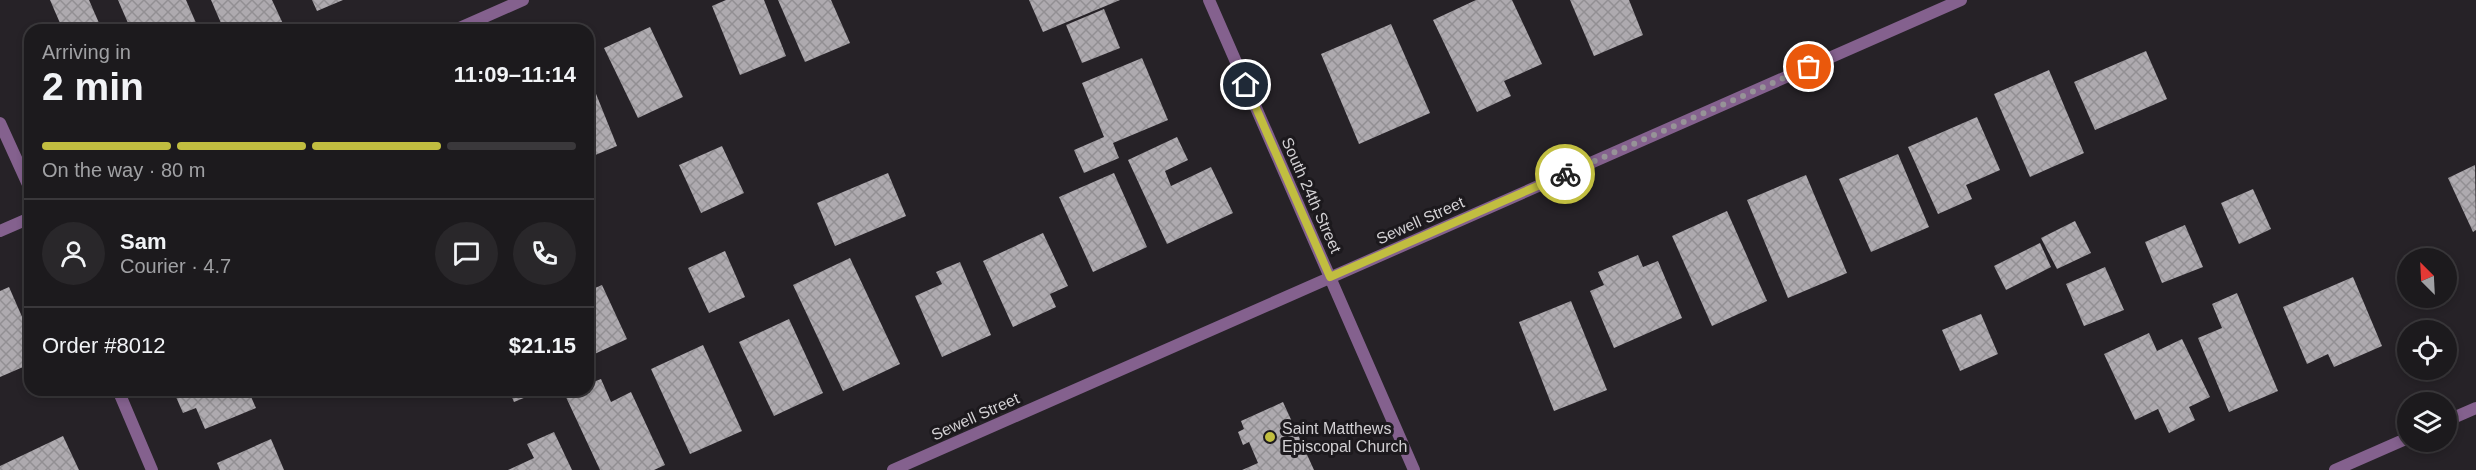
<!DOCTYPE html>
<html lang="en">
<head>
<meta charset="utf-8">
<style>
	body { margin:0; font-family:Arial,sans-serif; background:#29272a; color:#f1f3f6; height:100vh; display:flex; flex-direction:column; font-size:22px; white-space:nowrap }
	* { box-sizing:border-box; margin:0 }
	p { font-size:20px; color:#a0a1a4 }
	.icon { flex:none; width:33px; height:33px; fill:none; stroke:currentColor; stroke-width:2; stroke-linecap:round; stroke-linejoin:round }
	.map { position:relative; flex:1; overflow:hidden }
	.side { position:absolute; left:24px; top:24px; width:570px; height:372px; display:flex; flex-direction:column; background:#1c1a1d; border-radius:18px; box-shadow:0 3px 9px #0003,0 0 0 2px #3a383b }
	.side>* { flex:none }
	.needle { width:39px; rotate:336deg }
	.buttons { position:absolute; left:2397px; top:248px; display:grid; gap:12px }
	.buttons a { display:grid; place-items:center; width:60px; height:60px; border-radius:50%; background:#1c1a1d; box-shadow:0 3px 9px #0003,0 0 0 2px #3a383b; font-size:30px }
	.pin { position:absolute; display:grid; place-items:center; width:51px; height:51px; color:#fff; margin:-26px; border:3px solid #fff; border-radius:50%; box-shadow:0 2px 6px #0007 }
	.courier { position:absolute; display:grid; place-items:center; width:60px; height:60px; margin:-30px; border:4px solid #c1be40; border-radius:50%; background:#fff; color:#222; box-shadow:0 2px 8px #0007 }
	.headline em { font-style:normal; font-weight:700 }
	.headline div { display:flex; flex-direction:column-reverse }
	.headline { display:flex; align-items:center; justify-content:space-between; height:102px; padding:0 18px }
	h1 { font-size:39px; font-weight:700; line-height:45px }
	.bar { display:grid; grid-template-columns:repeat(4,1fr); gap:9px 6px; align-content:center; height:72px; padding:0 18px }
	.bar i { height:8px; border-radius:4px; background:#3a383b }
	.bar .active { background:#c1be40 }
	.bar p { grid-column:span 4 }
	.line { display:flex; align-items:center; gap:15px; padding:0 18px; border-top:2px solid #3a383b }
	.line div { flex:1 }
	.round { display:grid; place-items:center; flex:none; width:63px; height:63px; border-radius:32px; background:#29272a }
	.map>svg:first-child { display:block }
	.building { fill:url(#building-cross-hatch) }
	.lines { fill:none; stroke-linecap:round; stroke-linejoin:round }
	.minor { stroke:#84618e; stroke-width:12 }
	.done { stroke:#969397; stroke-width:6; stroke-dasharray:0 10.8 }
	.route { stroke:#c1be40; stroke-width:8 }
	.poi-dot { fill:#c1be40; stroke:#1c191d; stroke-width:2 }
	.labels { text-anchor:middle; stroke-width:6; stroke-linejoin:round; paint-order:stroke }
	.street-label { font-size:16px; fill:#d2d0d3; stroke:#1c191d }
	.poi-label { font-size:16px; fill:#d2d0d3; stroke:#1c191d; text-anchor:start }
</style>
</head>
<body>
<div class="map">
<svg width="2476" height="470" viewBox="0 0 2476 470">
	<defs>
		<pattern id="building-cross-hatch" width="8" height="8" patternUnits="userSpaceOnUse" patternTransform="scale(1.5)"><rect width="8" height="8" fill="#aeaaaf"/><path d="M0 0l8 8M0 8l8-8" fill="none" stroke="#928f93"/></pattern>
	</defs>
	<rect width="100%" height="100%" fill="#262227"/>
	<g class="building">
		<polygon points="50,0 89,0 102,30 63,30"/>
		<polygon points="118,0 186,0 199,30 131,30"/>
		<polygon points="211,0 272,0 284,26 275,30 224,30"/>
		<polygon points="312,0 343,0 317,11"/>
		<polygon points="726,0 764,0 786,56 740,75 712,6"/>
		<polygon points="778,0 831,0 850,43 805,62"/>
		<polygon points="1029,0 1120,0 1043,32"/>
		<polygon points="1476,0 1512,0 1542,64 1504,81 1511,96 1477,112 1433,20"/>
		<polygon points="1570,0 1629,0 1643,35 1594,56"/>
		<polygon points="1104,9 1120,48 1082,63 1066,25"/>
		<polygon points="1391,24 1430,113 1359,144 1321,54"/>
		<polygon points="650,27 683,97 638,118 604,48"/>
		<polygon points="2146,51 2167,99 2095,130 2074,82"/>
		<polygon points="1142,58 1168,120 1113,143 1119,158 1084,173 1074,150 1104,137 1082,83"/>
		<polygon points="2049,70 2084,153 2030,177 1994,94"/>
		<polygon points="588,74 617,146 588,158"/>
		<polygon points="1977,117 2000,170 1966,185 1972,199 1938,214 1908,147"/>
		<polygon points="1177,137 1188,160 1165,171 1171,186 1211,167 1233,213 1167,244 1128,160"/>
		<polygon points="722,146 744,193 701,213 679,165"/>
		<polygon points="1898,154 1929,227 1871,252 1839,179"/>
		<polygon points="2475,165 2476,230 2473,232 2448,178"/>
		<polygon points="888,173 906,216 835,246 817,203"/>
		<polygon points="1114,173 1147,247 1093,272 1059,197"/>
		<polygon points="1806,175 1847,273 1788,298 1747,200"/>
		<polygon points="2253,189 2271,229 2239,244 2221,203"/>
		<polygon points="1727,211 1767,301 1712,326 1672,236"/>
		<polygon points="2075,221 2091,253 2057,269 2041,238"/>
		<polygon points="2185,225 2203,267 2162,283 2145,242"/>
		<polygon points="1043,233 1068,286 1050,294 1056,307 1013,327 983,261"/>
		<polygon points="2040,243 2051,267 2006,290 1994,266"/>
		<polygon points="725,251 745,297 709,313 688,268"/>
		<polygon points="1638,255 1643,267 1658,261 1682,318 1614,348 1590,291 1604,285 1598,272"/>
		<polygon points="850,258 900,364 843,391 793,285"/>
		<polygon points="960,262 991,335 942,357 915,296 942,284 936,272"/>
		<polygon points="2105,267 2124,310 2084,326 2066,284"/>
		<polygon points="2353,277 2382,346 2334,367 2328,354 2307,364 2283,307"/>
		<polygon points="602,285 627,339 588,357 588,291"/>
		<polygon points="9,287 30,335 30,364 0,377 0,291"/>
		<polygon points="2237,293 2278,391 2229,412 2198,338 2222,328 2212,304"/>
		<polygon points="1571,301 1607,390 1554,411 1519,322"/>
		<polygon points="1981,314 1998,354 1960,371 1942,330"/>
		<polygon points="789,319 823,393 774,416 739,342"/>
		<polygon points="2149,333 2157,351 2182,339 2210,397 2189,407 2195,420 2169,433 2158,409 2135,420 2104,354"/>
		<polygon points="703,345 742,431 690,454 651,369"/>
		<polygon points="601,379 611,402 631,392 665,465 654,470 600,470 565,395 576,390 588,390 588,384"/>
		<polygon points="173,390 248,390 256,408 205,429 196,408 183,413"/>
		<polygon points="509,390 543,390 514,402"/>
		<polygon points="1283,402 1314,470 1242,470 1258,463 1249,442 1243,445 1238,432 1244,429 1241,421"/>
		<polygon points="554,432 572,470 508,470 534,458 527,444"/>
		<polygon points="63,436 79,470 0,470 0,466"/>
		<polygon points="271,439 284,470 220,470 217,463"/>
	</g>
	<g class="lines">
		<g class="minor">
			<polyline points="1209,0 1414,470"/>
			<polyline points="455,30 523,0"/>
			<polyline points="0,123 30,189"/>
			<polyline points="0,231 30,218"/>
			<polyline points="118,390 152,470"/>
			<polyline points="2446,421 2476,408"/>
			<polyline points="893,470 1961,0"/>
			<polyline points="2335,470 2408,438"/>
		</g>
	</g>
	<g class="lines">
		<polyline class="done" points="1565,174 1809,67"/>
		<polyline class="route" points="1246,85 1330,277 1565,174"/>
	</g>
	<circle class="poi-dot" cx="1270" cy="437" r="6"/>
	<g class="labels">
		<g class="street-label">
			<text transform="translate(1312 195) rotate(66)" y="6">South 24th Street</text>
			<text transform="translate(1420 220) rotate(-24)" y="6">Sewell Street</text>
			<text transform="translate(975 416) rotate(-24)" y="6">Sewell Street</text>
		</g>
		<g class="poi-label">
			<text x="1282" y="434">Saint Matthews<tspan x="1282" dy="18">Episcopal Church</tspan></text>
		</g>
	</g>
</svg>
<div class="buttons">
<a><svg class="needle" viewBox="-14 -14 28 28"><path d="M0-13l5 13h-10z" fill="#e53935"/><path d="M0 13l5-13h-10z" fill="#a0a1a4"/></svg></a>
<a><svg class="icon" aria-label="locate" viewBox="0 0 24 24"><circle cx="12" cy="12" r="6"/><path d="M12 2v4M12 18v4M2 12h4M18 12h4"/></svg></a>
<a><svg class="icon" aria-label="layers" viewBox="0 0 24 24"><path d="M12 4l9 5-9 5-9-5zM3 14l9 5 9-5"/></svg></a>
</div>
<div class="pin" style="left:1809px;top:67px;background:#ea580c"><svg class="icon" aria-label="bag" viewBox="0 0 24 24"><path d="M5 8h14l-1 12H6zM9 8a3 3 0 0 1 6 0"/></svg></div>
<div class="pin" style="left:1246px;top:85px;background:#1f2937"><svg class="icon" aria-label="home" viewBox="0 0 24 24"><path d="M3 11l9-7 9 7M6 9v11h12V9"/></svg></div>
<div class="courier" style="left:1565px;top:174px"><svg class="icon" aria-label="bike" viewBox="0 0 24 24"><circle cx="6" cy="16" r="4"/><circle cx="18" cy="16" r="4"/><path d="M6 16l4-8h5l3 8M10 8l3 8H6M13 5h3"/></svg></div>
<section class="side">
<div class="headline"><div><h1>2 min</h1><p>Arriving in</p></div><em>11:09–11:14</em></div>
<div class="bar"><i class="active"></i><i class="active"></i><i class="active"></i><i></i><p>On the way · 80 m</p></div>
<div class="line" style="height:108px"><a class="round"><svg class="icon" aria-label="person" viewBox="0 0 24 24"><circle cx="12" cy="8" r="4"/><path d="M4 21q1-7 8-7t8 7"/></svg></a><div><b>Sam</b><p>Courier · 4.7</p></div><a class="round"><svg class="icon" aria-label="chat" viewBox="0 0 24 24"><path d="M4 5h16v11H9l-5 4z"/></svg></a><a class="round"><svg class="icon" aria-label="phone" viewBox="0 0 24 24"><path d="M5 4h4l2 5-3 2q2 4 5 5l2-3 5 2v4C11 20 4 13 5 4z"/></svg></a></div>
<div class="line" style="height:78px"><div>Order #8012</div><b>$21.15</b></div>
</section>
</div>
</body>
</html>
